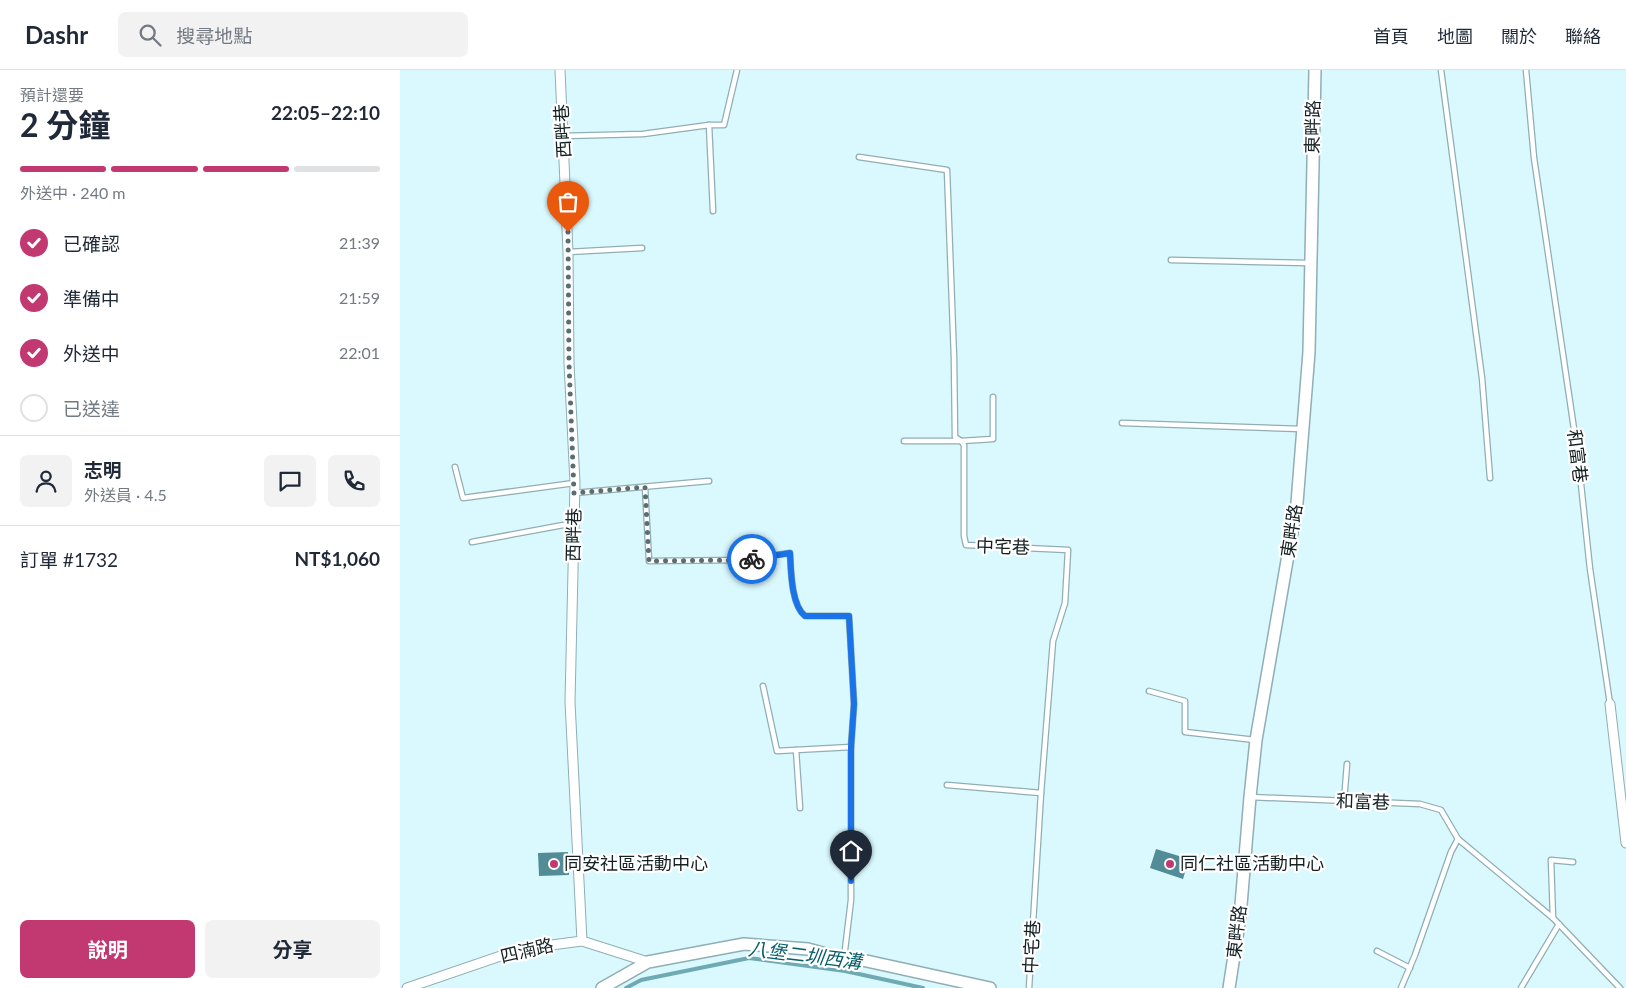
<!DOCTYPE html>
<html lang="zh-TW">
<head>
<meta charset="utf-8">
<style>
	body { margin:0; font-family:Lato,"Noto Sans TC",sans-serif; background:#f2f2f3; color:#1f2937; height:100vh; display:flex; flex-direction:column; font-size:19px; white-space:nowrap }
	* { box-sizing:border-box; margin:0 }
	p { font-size:16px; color:#747a83 }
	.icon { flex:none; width:28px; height:28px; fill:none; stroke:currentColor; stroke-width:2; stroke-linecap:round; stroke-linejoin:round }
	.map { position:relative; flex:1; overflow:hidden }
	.sheet { display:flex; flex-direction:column; background:#fff; width:400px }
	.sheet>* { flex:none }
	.pin { position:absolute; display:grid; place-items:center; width:42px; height:42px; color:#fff; margin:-51px -21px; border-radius:50% 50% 50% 0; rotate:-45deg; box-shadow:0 0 5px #0007 }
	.pin .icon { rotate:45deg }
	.courier { position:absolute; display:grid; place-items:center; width:50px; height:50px; margin:-25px; border:4px solid #1a73e8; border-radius:50%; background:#fff; color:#222; box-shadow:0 1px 6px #0007 }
	.head em { font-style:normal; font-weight:700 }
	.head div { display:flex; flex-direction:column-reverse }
	.head { display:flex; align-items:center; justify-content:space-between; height:85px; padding:0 20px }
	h1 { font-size:32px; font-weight:700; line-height:38px }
	.bar { display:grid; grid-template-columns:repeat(4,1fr); gap:8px 5px; align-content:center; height:60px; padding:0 20px }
	.bar i { height:6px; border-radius:4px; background:#e0e1e3 }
	.bar .on { background:#c23871 }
	.bar p { grid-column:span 4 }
	.line { display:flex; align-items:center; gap:12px; padding:0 20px; border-top:1px solid #e0e1e3 }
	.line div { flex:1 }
	.round { display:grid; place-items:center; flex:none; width:52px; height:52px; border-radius:8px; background:#f2f2f3 }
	ol { padding:0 20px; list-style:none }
	li { display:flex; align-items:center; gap:15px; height:55px }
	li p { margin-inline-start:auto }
	li .icon { padding:5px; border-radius:50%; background:#c23871; color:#fff; stroke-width:4 }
	li:last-child { color:#747a83 }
	li i { width:28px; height:28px; border:2px solid #e0e1e3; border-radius:50% }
	.button { display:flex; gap:10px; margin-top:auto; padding:10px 20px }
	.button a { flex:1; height:58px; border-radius:8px; background:#c23871; color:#fff; font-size:20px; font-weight:700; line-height:58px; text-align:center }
	.button a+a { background:#f2f2f3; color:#1f2937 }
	header { display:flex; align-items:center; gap:30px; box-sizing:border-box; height:70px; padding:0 25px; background:#fff; border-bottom:1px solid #e0e1e3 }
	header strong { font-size:24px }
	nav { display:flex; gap:28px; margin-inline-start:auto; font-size:18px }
	.search { width:350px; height:45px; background:#f2f2f3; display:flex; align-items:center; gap:12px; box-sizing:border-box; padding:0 18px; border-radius:8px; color:#747a83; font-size:19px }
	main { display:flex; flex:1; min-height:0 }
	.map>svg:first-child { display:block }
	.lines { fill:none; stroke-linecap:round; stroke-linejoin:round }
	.stream { stroke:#6faab4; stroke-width:4 }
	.building { fill:#528d97 }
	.service-casing { stroke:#90aeb3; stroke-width:7 }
	.minor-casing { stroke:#90aeb3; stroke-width:11 }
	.tertiary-casing { stroke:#90aeb3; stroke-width:14 }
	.service { stroke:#fff; stroke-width:4.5 }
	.minor { stroke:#fff; stroke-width:9 }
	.tertiary { stroke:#fff; stroke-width:11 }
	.done { stroke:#5a6d70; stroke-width:5; stroke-dasharray:0 9 }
	.route { stroke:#1a73e8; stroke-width:6 }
	.poi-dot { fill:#c23871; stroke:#fff; stroke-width:2 }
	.labels { text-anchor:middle; stroke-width:4.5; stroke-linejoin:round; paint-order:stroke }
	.street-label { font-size:18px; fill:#152123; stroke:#fff }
	.poi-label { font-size:18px; fill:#152123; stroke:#fff; text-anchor:start }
	.water-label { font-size:19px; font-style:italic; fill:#075f6a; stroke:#fff }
</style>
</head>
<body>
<header>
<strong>Dashr</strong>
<div class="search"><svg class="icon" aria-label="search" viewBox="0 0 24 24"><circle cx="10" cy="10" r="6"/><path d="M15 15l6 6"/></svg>搜尋地點</div>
<nav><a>首頁</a><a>地圖</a><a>關於</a><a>聯絡</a></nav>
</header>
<main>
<section class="sheet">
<div class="head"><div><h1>2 分鐘</h1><p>預計還要</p></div><em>22:05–22:10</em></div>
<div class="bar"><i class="on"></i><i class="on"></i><i class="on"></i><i></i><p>外送中 · 240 m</p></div>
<ol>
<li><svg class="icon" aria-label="check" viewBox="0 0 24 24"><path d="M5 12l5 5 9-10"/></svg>已確認<p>21:39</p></li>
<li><svg class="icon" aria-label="check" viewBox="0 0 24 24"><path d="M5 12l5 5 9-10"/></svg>準備中<p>21:59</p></li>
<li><svg class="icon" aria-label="check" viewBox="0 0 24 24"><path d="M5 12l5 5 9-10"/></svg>外送中<p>22:01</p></li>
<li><i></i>已送達</li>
</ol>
<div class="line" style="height:90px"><a class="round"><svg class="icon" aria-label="person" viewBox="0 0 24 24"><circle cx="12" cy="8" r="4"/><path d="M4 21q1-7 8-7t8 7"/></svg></a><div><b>志明</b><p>外送員 · 4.5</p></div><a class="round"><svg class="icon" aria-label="chat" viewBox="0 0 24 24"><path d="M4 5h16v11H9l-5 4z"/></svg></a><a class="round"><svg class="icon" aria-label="phone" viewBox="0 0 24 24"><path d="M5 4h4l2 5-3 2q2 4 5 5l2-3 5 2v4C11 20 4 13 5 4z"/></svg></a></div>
<div class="line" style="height:65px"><div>訂單 #1732</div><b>NT$1,060</b></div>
<div class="button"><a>說明</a><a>分享</a></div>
</section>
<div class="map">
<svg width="1226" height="918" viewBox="0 0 1226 918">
	<rect width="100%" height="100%" fill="#d9f9fe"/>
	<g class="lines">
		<polyline class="stream" points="226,918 241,910 349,888 445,901 523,918"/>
	</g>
	<g class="building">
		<polygon points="756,779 789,789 783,809 750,798"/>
		<polygon points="168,782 169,805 139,806 138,783"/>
	</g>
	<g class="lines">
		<defs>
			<g id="service">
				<polyline points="1041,0 1082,308 1090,408"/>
				<polyline points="1126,0 1134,88 1178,386 1190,499 1210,634"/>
				<polyline points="309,55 324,55 337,0"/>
				<polyline points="163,66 243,64 309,55 313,141"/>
				<polyline points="459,87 547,100 554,288 555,367 561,371 564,375 564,466 566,475 668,480 665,533 653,571 641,723 629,918"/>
				<polyline points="168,182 242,178"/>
				<polyline points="771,190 909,193"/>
				<polyline points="722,353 901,359"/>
				<polyline points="504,371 561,371 593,369 593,327"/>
				<polyline points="55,397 63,428 174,413"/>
				<path d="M 245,417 L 249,491 L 342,490 L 390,483 C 391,500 391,535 405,546 L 449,546 L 454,634 L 451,677 L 451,830 L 444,888"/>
				<polyline points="174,423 309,411"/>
				<polyline points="72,472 174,453"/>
				<polyline points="363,616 377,681 451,677"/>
				<polyline points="749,621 785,631 785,662 855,670"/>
				<polyline points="396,680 400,738"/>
				<polyline points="547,715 641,723"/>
				<polyline points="850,727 1020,734 1041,740 1058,769 1153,848 1220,918"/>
				<polyline points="944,731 947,694"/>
				<polyline points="1153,848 1151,790 1173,792"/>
				<polyline points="977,881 1010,898"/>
				<polyline points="1001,918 1015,885 1051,782 1058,769"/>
				<polyline points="1121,918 1159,854"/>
			</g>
			<g id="minor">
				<polyline points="160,0 168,182 169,293 175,413 170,632 182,871"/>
				<polyline points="1210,634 1226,773"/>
				<polyline points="7,918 121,879 182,871 248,892"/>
			</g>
			<g id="tertiary">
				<polyline points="202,918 248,892 344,874 408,879 444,889 462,890 590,918"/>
				<polyline points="829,918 840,847 850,727 856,670 897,433 909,282 915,0"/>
			</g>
		</defs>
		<use href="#service" class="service-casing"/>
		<use href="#minor" class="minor-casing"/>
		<use href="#tertiary" class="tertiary-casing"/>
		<use href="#service" class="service"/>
		<use href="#minor" class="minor"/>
		<use href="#tertiary" class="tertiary"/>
	</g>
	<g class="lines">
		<polyline class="done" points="168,162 169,293 174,423 245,417 249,491 342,490 352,489"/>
		<path class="route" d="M 352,489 L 390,483 C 391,500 391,535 405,546 L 449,546 L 454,634 L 451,677 L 451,811"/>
	</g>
	<g class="poi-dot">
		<circle cx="154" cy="794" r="5"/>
		<circle cx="770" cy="794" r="5"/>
	</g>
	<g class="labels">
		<g class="street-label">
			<text transform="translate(913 57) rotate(-89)" y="6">東畔路</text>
			<text transform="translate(163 61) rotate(-93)" y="6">西畔巷</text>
			<text transform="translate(1177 386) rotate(83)" y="6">和富巷</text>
			<text transform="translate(892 461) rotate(-81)" y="6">東畔路</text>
			<text transform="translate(174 465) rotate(-89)" y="6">西畔巷</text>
			<text transform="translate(603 477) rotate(2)" y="6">中宅巷</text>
			<text transform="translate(963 732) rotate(2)" y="6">和富巷</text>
			<text transform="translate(837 862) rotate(-83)" y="6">東畔路</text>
			<text transform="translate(632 877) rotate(-87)" y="6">中宅巷</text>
			<text transform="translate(127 881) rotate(-13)" y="6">四湳路</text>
		</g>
		<g class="poi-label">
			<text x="164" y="800">同安社區活動中心</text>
			<text x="780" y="800">同仁社區活動中心</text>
		</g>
		<g class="water-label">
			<text transform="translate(405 885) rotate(7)" y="7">八堡二圳西溝</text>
		</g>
	</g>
</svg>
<div class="pin" style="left:168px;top:162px;background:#ea580c"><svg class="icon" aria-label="bag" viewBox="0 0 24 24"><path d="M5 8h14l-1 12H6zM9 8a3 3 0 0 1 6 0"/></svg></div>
<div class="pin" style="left:451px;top:811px;background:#1f2937"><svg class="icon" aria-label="home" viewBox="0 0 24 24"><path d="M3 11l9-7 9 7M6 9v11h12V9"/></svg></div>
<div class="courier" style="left:352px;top:489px"><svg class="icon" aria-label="bike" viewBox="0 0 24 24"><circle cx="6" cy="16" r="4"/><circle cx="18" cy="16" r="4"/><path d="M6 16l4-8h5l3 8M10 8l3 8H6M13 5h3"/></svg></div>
</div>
</main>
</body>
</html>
